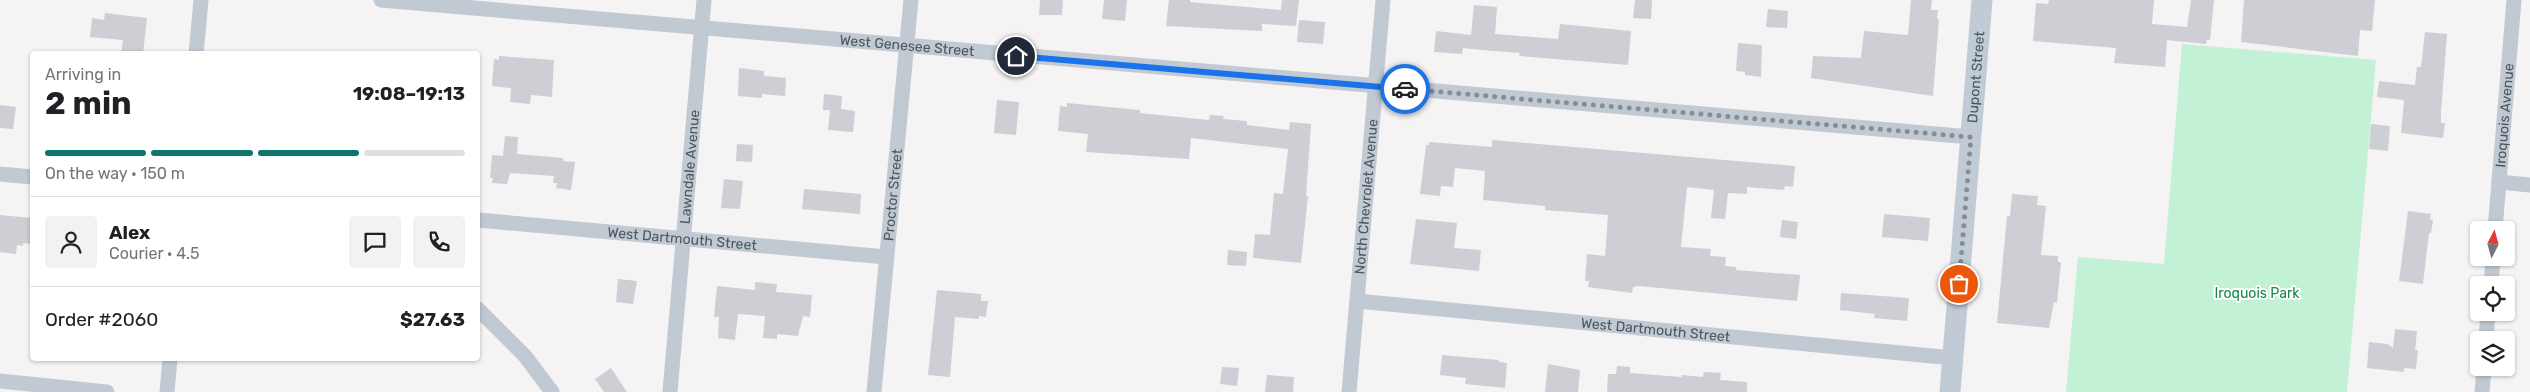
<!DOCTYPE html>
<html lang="en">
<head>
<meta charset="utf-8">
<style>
	body { margin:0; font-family:Rubik,sans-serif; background:#f2f2f2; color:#202124; height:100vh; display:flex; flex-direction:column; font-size:19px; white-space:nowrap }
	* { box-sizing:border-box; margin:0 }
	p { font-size:16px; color:#757577 }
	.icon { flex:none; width:28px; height:28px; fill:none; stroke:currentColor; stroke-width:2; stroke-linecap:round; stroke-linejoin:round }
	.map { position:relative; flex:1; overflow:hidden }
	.sheet { position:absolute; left:30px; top:51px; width:450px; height:310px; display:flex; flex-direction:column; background:#fff; border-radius:5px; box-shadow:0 1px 4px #0004 }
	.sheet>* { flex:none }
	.needle { width:32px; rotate:6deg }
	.controls { position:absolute; left:2470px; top:221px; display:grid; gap:10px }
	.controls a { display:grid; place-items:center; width:45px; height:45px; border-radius:5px; background:#fff; box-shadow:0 1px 4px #0004; font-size:25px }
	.pin { position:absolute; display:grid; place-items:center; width:42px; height:42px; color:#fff; margin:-21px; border:2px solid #fff; border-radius:50%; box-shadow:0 1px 5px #0007 }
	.courier { position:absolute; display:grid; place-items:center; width:50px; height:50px; margin:-25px; border:4px solid #1a73e8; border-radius:50%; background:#fff; color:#222; box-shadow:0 1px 6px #0007 }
	.overview em { font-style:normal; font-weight:700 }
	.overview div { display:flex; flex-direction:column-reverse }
	.overview { display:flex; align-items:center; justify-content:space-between; height:85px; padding:0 15px }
	h1 { font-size:32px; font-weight:700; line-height:38px }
	.bar { display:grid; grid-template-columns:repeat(4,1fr); gap:8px 5px; align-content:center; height:60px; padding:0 15px }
	.bar i { height:6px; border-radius:4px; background:#e0e0e0 }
	.bar .on { background:#0f766e }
	.bar p { grid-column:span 4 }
	.line { display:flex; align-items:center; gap:12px; padding:0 15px; border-top:1px solid #e0e0e0 }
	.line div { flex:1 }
	.round { display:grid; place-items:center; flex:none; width:52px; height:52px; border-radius:5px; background:#f2f2f2 }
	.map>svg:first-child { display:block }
	.green { fill:#c3f1d5 }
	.building { fill:#cdcfd5 }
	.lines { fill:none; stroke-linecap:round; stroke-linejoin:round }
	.street { stroke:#c1cad2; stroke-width:15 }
	.secondary { stroke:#c1cbd6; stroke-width:21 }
	.done { stroke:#868d94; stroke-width:5; stroke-dasharray:0 9 }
	.route { stroke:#1a73e8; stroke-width:6 }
	.labels { text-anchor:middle; stroke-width:4; stroke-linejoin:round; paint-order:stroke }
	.street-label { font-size:14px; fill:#4a5661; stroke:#fff }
	.park-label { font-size:14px; fill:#17864f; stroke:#fff }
</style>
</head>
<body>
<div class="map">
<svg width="2530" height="392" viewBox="0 0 2530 392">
	<rect width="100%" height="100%" fill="#f5f3f3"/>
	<polygon class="green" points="2182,44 2376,60 2347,392 2066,392 2078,257 2164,264"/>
	<g class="building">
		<polygon points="1040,0 1063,0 1062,15 1039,15"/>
		<polygon points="1104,0 1127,0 1125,21 1102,19"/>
		<polygon points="1169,0 1190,0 1190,2 1281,10 1282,0 1299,0 1296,26 1262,24 1262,31 1166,26"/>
		<polygon points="1635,0 1652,0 1651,19 1633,18"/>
		<polygon points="1911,0 1932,0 1931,10 1938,10 1937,19 1939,19 1933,96 1811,78 1813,56 1861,58 1864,31 1908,35"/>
		<polygon points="2049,0 2154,0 2152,24 2187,27 2191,0 2214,0 2210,40 2207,40 2206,44 2167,40 2165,67 2114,63 2116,48 2033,41 2036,3 2048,4"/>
		<polygon points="2244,0 2375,0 2372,31 2360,30 2358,56 2241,42"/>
		<polygon points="1474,5 1497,7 1495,34 1558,39 1560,24 1631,31 1628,65 1519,56 1520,53 1482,50 1463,48 1462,54 1434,52 1436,31 1471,35"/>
		<polygon points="1768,9 1788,11 1787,28 1766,27"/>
		<polygon points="105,13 147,18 143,54 121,54 123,40 90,37 92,18 104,20"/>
		<polygon points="1299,20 1325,22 1323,44 1297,42"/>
		<polygon points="2425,32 2447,34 2441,112 2441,123 2445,123 2443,138 2401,133 2404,100 2377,97 2379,81 2415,85 2417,67 2421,67"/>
		<polygon points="1738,43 1762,45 1761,77 1745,75 1745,72 1736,71"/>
		<polygon points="499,56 554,60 552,97 531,95 530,104 510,102 511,88 492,86 494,59 499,60"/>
		<polygon points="739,68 764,71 764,76 786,78 785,96 762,94 762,98 738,96"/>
		<polygon points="824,94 842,96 841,109 855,111 853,132 828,130 830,110 823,110"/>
		<polygon points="997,100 1019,102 1016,135 994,133"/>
		<polygon points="1067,103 1140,110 1140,113 1149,114 1209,120 1210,115 1224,116 1223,119 1247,121 1247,125 1289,130 1290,122 1311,124 1306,196 1308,196 1301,263 1253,258 1255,234 1270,235 1274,193 1283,194 1288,149 1191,138 1189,159 1086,152 1088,134 1058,131 1060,106 1067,107"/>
		<polygon points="0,105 16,107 13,129 0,128"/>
		<polygon points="2371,124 2390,126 2388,151 2369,149"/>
		<polygon points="505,136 518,137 517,154 563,158 563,161 575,162 571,190 556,188 557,183 553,183 554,176 510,173 507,184 492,183 493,178 490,178 492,155 503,156"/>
		<polygon points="1492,140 1795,166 1793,187 1785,186 1784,190 1747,187 1747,194 1728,193 1725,219 1711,218 1714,190 1687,187 1681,247 1711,249 1710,256 1726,257 1725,266 1736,267 1736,270 1800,275 1797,301 1639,286 1633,287 1632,293 1588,287 1589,281 1585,281 1587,254 1605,256 1608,215 1545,210 1545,206 1483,200 1485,171 1455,168 1453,187 1441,186 1440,196 1420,194 1426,145 1429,145 1429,142 1492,147"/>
		<polygon points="737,144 753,145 752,162 736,161"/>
		<polygon points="724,179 743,181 740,209 721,208"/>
		<polygon points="804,189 861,194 860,214 802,209"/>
		<polygon points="2012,194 2038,196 2037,205 2046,206 2041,255 2058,256 2058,262 2061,262 2057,303 2054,302 2049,328 1997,323 2007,216 2010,216"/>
		<polygon points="2408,211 2431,214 2430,219 2433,220 2431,233 2429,233 2423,284 2399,281"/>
		<polygon points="1884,214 1930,218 1928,241 1882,237"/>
		<polygon points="0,215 32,218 31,244 23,243 23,246 17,245 16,254 0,252"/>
		<polygon points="1416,219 1457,223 1454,248 1481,250 1479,271 1410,264"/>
		<polygon points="1782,220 1798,222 1796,239 1780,237"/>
		<polygon points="1228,250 1247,252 1246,266 1227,265"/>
		<polygon points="618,279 637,281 633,304 616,302"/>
		<polygon points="755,282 777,284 776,292 812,295 810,317 803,316 798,336 777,334 777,339 763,338 765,316 738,314 735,340 718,338 719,317 714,317 717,286 755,290"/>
		<polygon points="937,290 981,294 981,301 988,301 986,317 979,316 979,319 955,317 950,377 928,375"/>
		<polygon points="1841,293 1909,298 1907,321 1874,318 1875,314 1840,310"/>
		<polygon points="2395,329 2417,331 2415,350 2418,350 2416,369 2404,368 2404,372 2367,368 2369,342 2388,344 2393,348"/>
		<polygon points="1442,355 1499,360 1499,362 1507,363 1505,388 1465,384 1466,378 1440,375"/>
		<polygon points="1548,364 1580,370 1578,392 1545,392"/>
		<polygon points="1617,366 1630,367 1630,373 1682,377 1682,375 1703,377 1704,372 1721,373 1720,380 1747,382 1747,392 1607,392 1608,374 1616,374"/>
		<polygon points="1222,367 1239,368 1237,386 1220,384"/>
		<polygon points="611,368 627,392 604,392 595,379"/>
		<polygon points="1267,375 1294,377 1293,392 1265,392"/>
	</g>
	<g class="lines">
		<g class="street">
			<path id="s1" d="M 381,0 L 1971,137"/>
			<polyline points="196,54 201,0"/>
			<polyline points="0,174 32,177"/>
			<polyline points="2499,182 2530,185"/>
			<path id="s2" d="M 478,220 L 886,257"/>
			<path id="s3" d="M 2495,230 L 2514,0"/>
			<polyline points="2491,285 2493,258"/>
			<path id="s4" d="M 1357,301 L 1953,358"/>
			<polyline points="478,309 525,356 552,392"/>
			<polyline points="2486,340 2488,312"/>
			<polyline points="0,381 107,392"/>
			<polyline points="167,392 170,359"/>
			<path id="s5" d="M 670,392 L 704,0"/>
			<path id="s6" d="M 874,392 L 911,0"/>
			<path id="s7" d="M 1349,392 L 1383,0"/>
			<polyline points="2482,392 2484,368"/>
		</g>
		<path class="secondary" id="s8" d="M 1950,392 L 1982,0"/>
	</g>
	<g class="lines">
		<polyline class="done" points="1405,89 1971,137 1959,284"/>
		<polyline class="route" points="1016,56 1405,89"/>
	</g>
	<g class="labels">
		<g class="street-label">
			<text dy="5" stroke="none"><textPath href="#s1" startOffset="528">West Genesee Street</textPath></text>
			<text dy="5" stroke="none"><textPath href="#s8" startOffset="316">Dupont Street</textPath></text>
			<text dy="5" stroke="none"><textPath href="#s3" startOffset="115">Iroquois Avenue</textPath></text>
			<text dy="5" stroke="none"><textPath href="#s5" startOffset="226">Lawndale Avenue</textPath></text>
			<text dy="5" stroke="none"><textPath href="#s6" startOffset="198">Proctor Street</textPath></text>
			<text dy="5" stroke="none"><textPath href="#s7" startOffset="196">North Chevrolet Avenue</textPath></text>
			<text dy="5" stroke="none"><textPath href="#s2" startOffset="205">West Dartmouth Street</textPath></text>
			<text dy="5" stroke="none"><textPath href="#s4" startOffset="300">West Dartmouth Street</textPath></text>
		</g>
		<g class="park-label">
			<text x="2257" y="298">Iroquois Park</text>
		</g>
	</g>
</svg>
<div class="controls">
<a><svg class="needle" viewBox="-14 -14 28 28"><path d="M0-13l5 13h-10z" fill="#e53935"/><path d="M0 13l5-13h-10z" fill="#757577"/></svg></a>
<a><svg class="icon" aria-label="locate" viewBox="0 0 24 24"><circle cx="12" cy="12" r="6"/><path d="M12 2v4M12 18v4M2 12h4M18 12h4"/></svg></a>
<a><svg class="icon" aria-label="layers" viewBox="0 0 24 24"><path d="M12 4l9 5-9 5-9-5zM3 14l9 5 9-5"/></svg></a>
</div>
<div class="pin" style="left:1959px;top:284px;background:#ea580c"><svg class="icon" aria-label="bag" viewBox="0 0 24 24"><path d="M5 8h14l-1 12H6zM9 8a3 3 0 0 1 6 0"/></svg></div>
<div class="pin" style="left:1016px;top:56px;background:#1f2937"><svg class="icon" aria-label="home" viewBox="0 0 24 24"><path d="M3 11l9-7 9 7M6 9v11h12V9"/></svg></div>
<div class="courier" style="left:1405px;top:89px"><svg class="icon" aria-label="car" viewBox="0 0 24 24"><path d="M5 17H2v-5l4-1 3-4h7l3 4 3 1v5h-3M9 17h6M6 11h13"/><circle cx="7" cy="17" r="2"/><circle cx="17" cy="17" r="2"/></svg></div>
<section class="sheet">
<div class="overview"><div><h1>2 min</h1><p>Arriving in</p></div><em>19:08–19:13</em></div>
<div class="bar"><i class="on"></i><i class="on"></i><i class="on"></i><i></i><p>On the way · 150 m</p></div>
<div class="line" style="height:90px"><a class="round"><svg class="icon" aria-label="person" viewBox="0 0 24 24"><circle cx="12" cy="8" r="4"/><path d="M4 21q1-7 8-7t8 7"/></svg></a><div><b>Alex</b><p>Courier · 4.5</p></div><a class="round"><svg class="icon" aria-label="chat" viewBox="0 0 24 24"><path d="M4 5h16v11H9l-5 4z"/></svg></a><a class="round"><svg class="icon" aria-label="phone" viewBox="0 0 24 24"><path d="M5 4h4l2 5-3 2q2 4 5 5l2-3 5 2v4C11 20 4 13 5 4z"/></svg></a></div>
<div class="line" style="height:65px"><div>Order #2060</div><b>$27.63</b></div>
</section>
</div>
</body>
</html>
